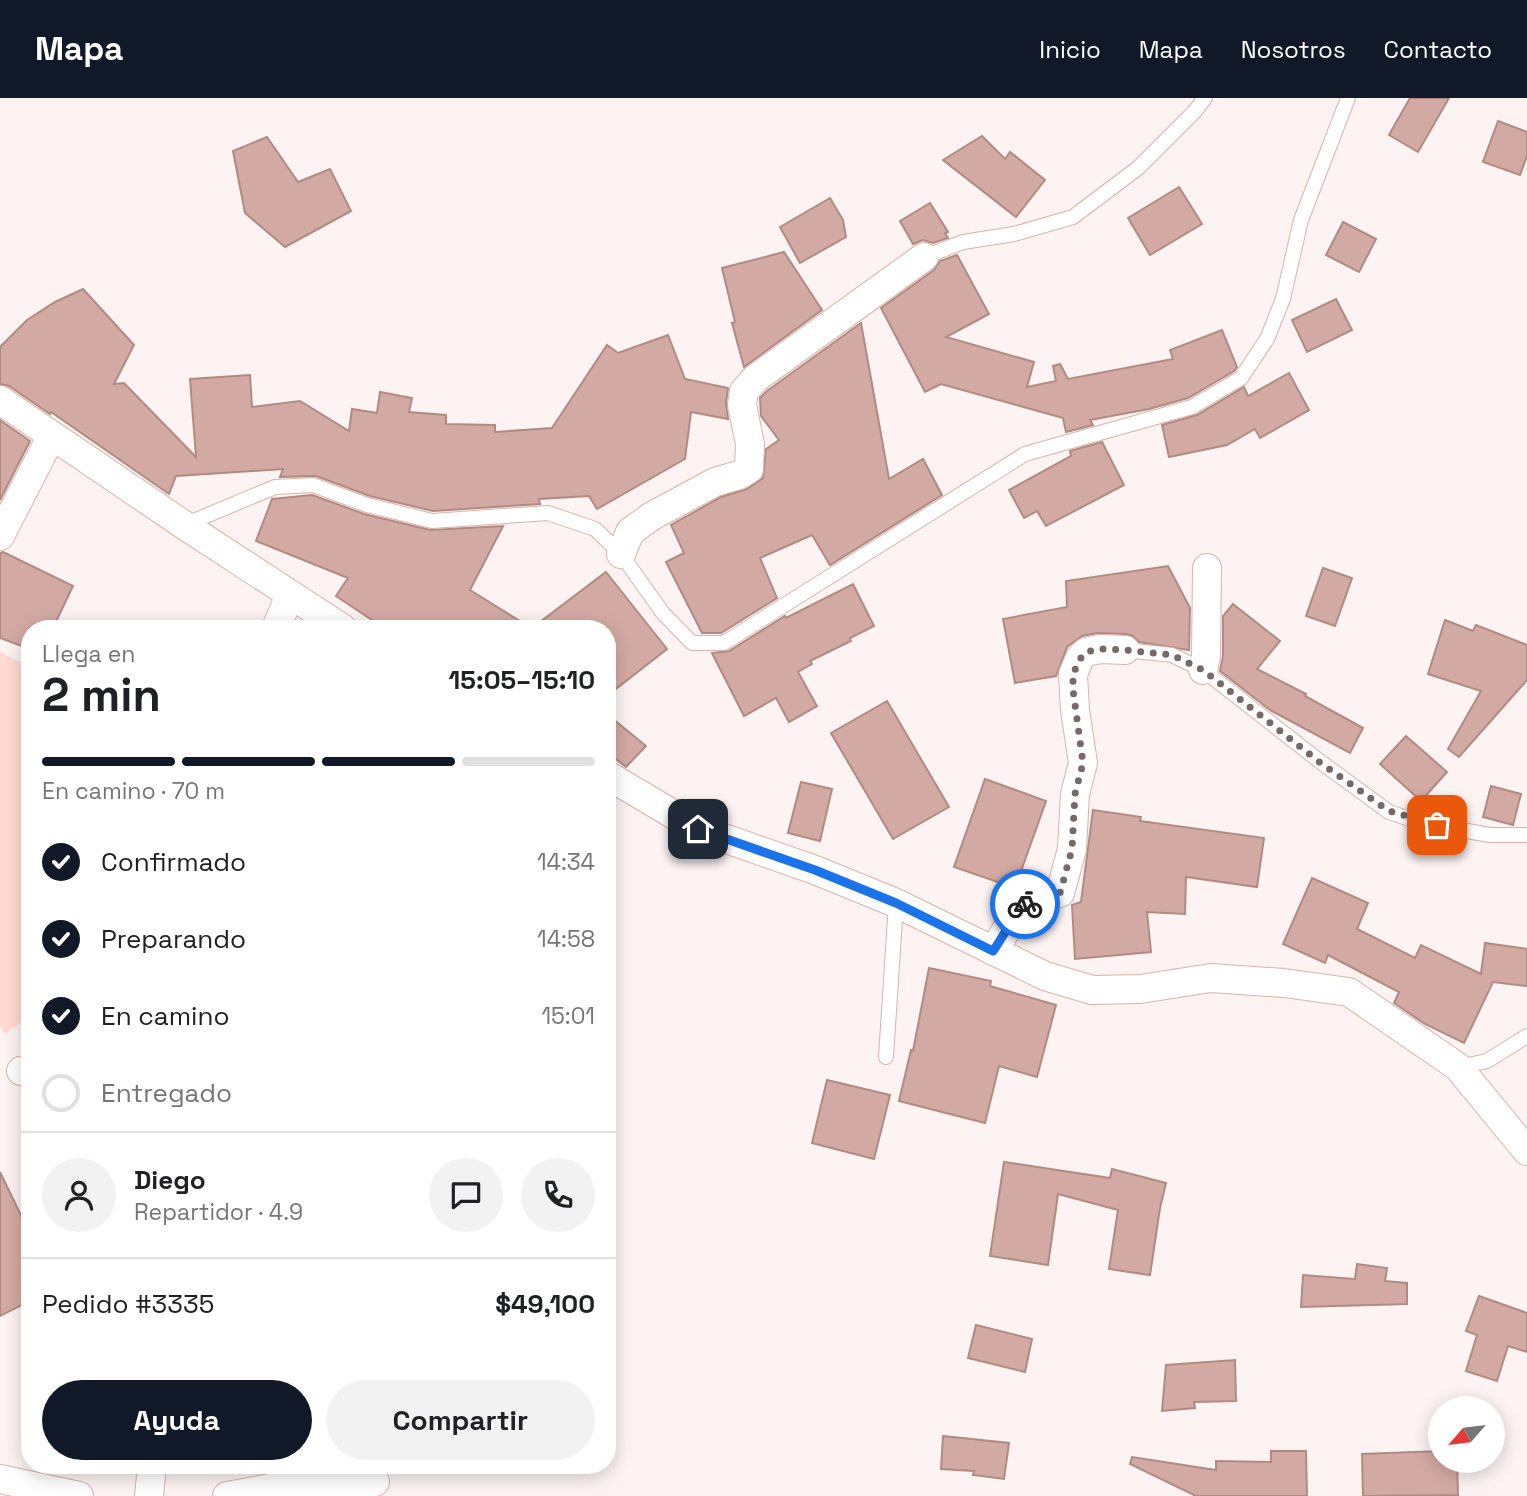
<!DOCTYPE html>
<html lang="es">
<head>
<meta charset="utf-8">
<style>
	body { margin:0; font-family:"Space Grotesk",sans-serif; background:#f2f2f2; color:#202124; height:100vh; display:flex; flex-direction:column; font-size:26px; white-space:nowrap }
	* { box-sizing:border-box; margin:0 }
	p { font-size:23px; color:#757577 }
	.icon { flex:none; width:38px; height:38px; fill:none; stroke:currentColor; stroke-width:2; stroke-linecap:round; stroke-linejoin:round }
	.map { position:relative; flex:1; overflow:hidden }
	.panel { position:absolute; left:21px; top:522px; width:595px; height:854px; display:flex; flex-direction:column; background:#fff; border-radius:28px; box-shadow:0 4px 18px #0003 }
	.panel>* { flex:none }
	.needle { width:46px; rotate:242deg }
	.tools { position:absolute; left:1428px; top:1298px; display:grid; gap:14px }
	.tools a { display:grid; place-items:center; width:77px; height:77px; border-radius:50%; background:#fff; box-shadow:0 4px 18px #0003; font-size:35px }
	.pin { position:absolute; display:grid; place-items:center; width:60px; height:60px; color:#fff; margin:-30px; border-radius:14px; box-shadow:0 4px 10px #0006 }
	.courier { position:absolute; display:grid; place-items:center; width:70px; height:70px; margin:-35px; border:5px solid #1a73e8; border-radius:50%; background:#fff; color:#222; box-shadow:0 2px 9px #0007 }
	.summary em { font-style:normal; font-weight:700 }
	.summary div { display:flex; flex-direction:column-reverse }
	.summary { display:flex; align-items:center; justify-content:space-between; height:119px; padding:0 21px }
	h1 { font-size:46px; font-weight:700; line-height:52px }
	.bar { display:grid; grid-template-columns:repeat(4,1fr); gap:10px 7px; align-content:center; height:84px; padding:0 21px }
	.bar i { height:9px; border-radius:5px; background:#e0e0e0 }
	.bar .on { background:#111827 }
	.bar p { grid-column:span 4 }
	.line { display:flex; align-items:center; gap:18px; padding:0 21px; border-top:2px solid #e0e0e0 }
	.line div { flex:1 }
	.round { display:grid; place-items:center; flex:none; width:74px; height:74px; border-radius:37px; background:#f2f2f2 }
	ol { padding:0 21px; list-style:none }
	li { display:flex; align-items:center; gap:21px; height:77px }
	li p { margin-inline-start:auto }
	li .icon { padding:7px; border-radius:50%; background:#111827; color:#fff; stroke-width:4 }
	li:last-child { color:#757577 }
	li i { width:38px; height:38px; border:4px solid #e0e0e0; border-radius:50% }
	.button { display:flex; gap:14px; margin-top:auto; padding:14px 21px }
	.button a { flex:1; height:80px; border-radius:42px; background:#111827; color:#fff; font-size:28px; font-weight:700; line-height:80px; text-align:center }
	.button a+a { background:#f2f2f2; color:#202124 }
	header { display:flex; align-items:center; gap:42px; box-sizing:border-box; height:98px; padding:0 35px; background:#111827; color:#fff }
	header strong { font-size:33px }
	nav { display:flex; gap:38px; margin-inline-start:auto; font-size:24px }
	.map>svg:first-child { display:block }
	.green { fill:#ffdad2 }
	.building { fill:#d3aaa3; stroke:#b18b83; stroke-width:2 }
	.lines { fill:none; stroke-linecap:round; stroke-linejoin:round }
	.service-casing { stroke:#dbb2ab; stroke-width:16 }
	.minor-casing { stroke:#dbb2ab; stroke-width:30 }
	.service { stroke:#fff; stroke-width:14 }
	.minor { stroke:#fff; stroke-width:28 }
	.done { stroke:#766967; stroke-width:7; stroke-dasharray:0 12.6 }
	.route { stroke:#1a73e8; stroke-width:9 }
</style>
</head>
<body>
<header>
<strong>Mapa</strong>
<nav><a>Inicio</a><a>Mapa</a><a>Nosotros</a><a>Contacto</a></nav>
</header>
<div class="map">
<svg width="1527" height="1398" viewBox="0 0 1527 1398">
	<rect width="100%" height="100%" fill="#fcf3f2"/>
	<polygon class="green" points="0,554 30,569 30,752 22,769 30,773 30,923 26,921 5,936 0,929"/>
	<g class="building">
		<polygon points="1410,0 1449,0 1418,54 1389,37"/>
		<polygon points="1498,23 1527,34 1527,58 1520,77 1483,64"/>
		<polygon points="982,38 1005,61 1010,54 1045,82 1016,119 943,62"/>
		<polygon points="267,39 298,84 330,71 351,113 285,149 245,115 233,53"/>
		<polygon points="1179,89 1202,126 1150,157 1128,120"/>
		<polygon points="830,100 843,122 846,139 800,165 780,129"/>
		<polygon points="930,105 948,134 945,135 948,140 933,145 923,142 913,146 900,123"/>
		<polygon points="1343,124 1376,141 1359,174 1326,157"/>
		<polygon points="784,154 822,212 744,269 732,225 735,224 722,170"/>
		<polygon points="957,157 989,216 946,239 1034,264 1027,289 1056,283 1053,268 1060,266 1068,281 1173,261 1170,252 1222,232 1237,269 1234,273 1188,300 1149,311 1090,322 1093,327 1066,334 1063,320 941,286 925,294 881,210 934,172 940,163"/>
		<polygon points="83,191 134,247 114,286 124,285 196,359 190,281 250,277 252,309 300,303 349,333 352,311 377,315 380,294 412,300 409,314 446,317 446,326 495,327 495,334 552,330 607,247 618,255 668,237 685,281 728,290 726,305 728,321 691,314 685,361 597,411 589,398 539,401 540,406 433,413 370,398 316,378 280,379 283,371 176,378 169,396 51,314 50,316 9,288 0,286 0,249 27,222 55,204"/>
		<polygon points="1336,201 1352,232 1307,254 1292,222"/>
		<polygon points="861,225 889,381 923,361 942,397 830,467 812,437 760,460 777,500 721,535 702,535 666,464 684,455 671,427 721,399 747,391 763,380 766,351 779,342 761,318 760,300 767,293"/>
		<polygon points="1289,275 1309,312 1260,340 1255,331 1227,347 1169,359 1162,327 1197,317 1244,289 1248,298"/>
		<polygon points="0,322 30,343 0,402"/>
		<polygon points="1102,344 1124,387 1046,428 1037,413 1024,420 1009,392 1071,358 1070,353"/>
		<polygon points="312,397 364,416 430,432 503,428 470,492 531,530 384,530 336,498 348,480 256,443 272,401"/>
		<polygon points="3,454 73,488 53,530 30,530 30,551 0,540 0,455"/>
		<polygon points="1168,468 1190,510 1189,552 1139,544 1133,538 1126,536 1097,535 1082,538 1067,549 1056,578 1015,585 1003,521 1067,509 1066,483"/>
		<polygon points="1323,470 1352,480 1335,528 1306,518"/>
		<polygon points="606,474 667,551 607,598 607,530 532,530"/>
		<polygon points="853,486 874,528 850,540 851,543 810,563 812,566 798,574 817,608 789,624 776,600 744,618 712,555 729,553 785,518 786,520"/>
		<polygon points="1233,506 1280,543 1257,571 1306,596 1305,598 1363,630 1350,655 1270,612 1220,573 1223,558 1223,518"/>
		<polygon points="1445,522 1473,533 1476,527 1527,547 1527,582 1459,659 1448,651 1481,593 1428,576"/>
		<polygon points="887,603 949,709 893,741 831,635"/>
		<polygon points="607,616 646,648 626,669 607,654"/>
		<polygon points="1406,638 1447,674 1421,703 1380,666"/>
		<polygon points="985,681 1046,703 1015,790 954,769"/>
		<polygon points="801,684 832,691 820,743 788,735"/>
		<polygon points="1491,688 1521,696 1513,727 1483,719"/>
		<polygon points="1093,712 1141,719 1140,723 1264,740 1257,789 1186,779 1185,816 1147,814 1151,854 1075,861 1072,807 1081,804"/>
		<polygon points="1312,780 1368,805 1357,831 1415,860 1421,847 1481,876 1485,845 1527,851 1527,888 1493,884 1464,945 1425,926 1394,905 1399,894 1328,857 1325,865 1283,846"/>
		<polygon points="929,870 991,883 990,888 1056,907 1037,979 999,968 985,1025 899,1003 911,952 913,953"/>
		<polygon points="827,982 890,997 874,1061 812,1045"/>
		<polygon points="1004,1064 1110,1080 1112,1071 1166,1085 1160,1110 1150,1177 1109,1171 1118,1112 1058,1096 1048,1167 990,1158"/>
		<polygon points="0,1074 30,1136 30,1203 0,1218"/>
		<polygon points="1357,1166 1387,1170 1385,1183 1407,1185 1407,1206 1301,1209 1303,1177 1355,1181"/>
		<polygon points="1479,1198 1527,1215 1527,1254 1508,1248 1497,1283 1466,1273 1477,1237 1466,1233"/>
		<polygon points="976,1227 1032,1241 1025,1274 968,1260"/>
		<polygon points="1235,1262 1236,1303 1194,1304 1195,1310 1162,1313 1166,1267"/>
		<polygon points="943,1338 1009,1345 1004,1381 973,1377 974,1373 941,1371"/>
		<polygon points="1271,1353 1306,1353 1307,1398 1196,1398 1130,1366 1132,1359 1216,1372 1216,1363 1271,1364"/>
		<polygon points="1440,1353 1440,1363 1457,1363 1458,1397 1363,1398 1362,1356"/>
	</g>
	<g class="lines">
		<defs>
			<g id="service">
				<polyline points="924,159 963,144 1014,136 1073,119 1138,70 1195,13 1205,0"/>
				<polyline points="184,427 275,389 313,387 367,407 432,423 548,415 595,431 621,456 662,514 692,545 724,545 1025,356 1192,309 1241,280 1267,241 1283,201 1301,122 1348,0"/>
				<polyline points="1125,552 1172,557 1203,572 1322,665 1389,714 1422,725 1490,737 1527,737"/>
				<polyline points="886,959 896,805"/>
				<polyline points="1458,969 1487,963 1527,938"/>
			</g>
			<g id="minor">
				<polyline points="0,302 184,427 342,530"/>
				<polyline points="0,438 51,339"/>
				<polyline points="621,456 630,434 652,418 715,384 739,377 749,371 750,346 742,307 744,293 756,280 924,159"/>
				<polyline points="276,530 290,497"/>
				<polyline points="1203,572 1206,558 1207,470"/>
				<polyline points="607,677 698,731 815,772 896,805 1045,878 1092,892 1140,891 1211,880 1284,885 1349,894 1458,969 1527,1053"/>
				<path d="M 993,853 C 1003,839 1018,807 1033,802 C 1042,799 1052,797 1060,795 L 1072,751 L 1075,696 L 1083,665 L 1075,612 L 1073,576 L 1080,560 L 1086,554 L 1100,551 L 1125,552"/>
				<polyline points="21,973 30,972"/>
				<polyline points="0,1381 79,1398"/>
				<polyline points="149,1398 152,1367"/>
				<polyline points="227,1398 303,1384 375,1384"/>
			</g>
		</defs>
		<use href="#service" class="service-casing"/>
		<use href="#minor" class="minor-casing"/>
		<use href="#service" class="service"/>
		<use href="#minor" class="minor"/>
	</g>
	<g class="lines">
		<polyline class="done" points="1025,806 1032,802 1060,795 1072,751 1075,696 1083,665 1073,592 1073,576 1080,561 1086,554 1100,551 1125,552 1172,557 1203,572 1322,666 1389,713 1437,727"/>
		<path class="route" d="M 698,731 L 815,772 L 896,805 L 993,853 C 1000,844 1018,810 1025,806"/>
	</g>
</svg>
<div class="tools">
<a><svg class="needle" viewBox="-14 -14 28 28"><path d="M0-13l5 13h-10z" fill="#e53935"/><path d="M0 13l5-13h-10z" fill="#757577"/></svg></a>
</div>
<div class="pin" style="left:1437px;top:727px;background:#ea580c"><svg class="icon" aria-label="bag" viewBox="0 0 24 24"><path d="M5 8h14l-1 12H6zM9 8a3 3 0 0 1 6 0"/></svg></div>
<div class="pin" style="left:698px;top:731px;background:#1f2937"><svg class="icon" aria-label="home" viewBox="0 0 24 24"><path d="M3 11l9-7 9 7M6 9v11h12V9"/></svg></div>
<div class="courier" style="left:1025px;top:806px"><svg class="icon" aria-label="bike" viewBox="0 0 24 24"><circle cx="6" cy="16" r="4"/><circle cx="18" cy="16" r="4"/><path d="M6 16l4-8h5l3 8M10 8l3 8H6M13 5h3"/></svg></div>
<section class="panel">
<div class="summary"><div><h1>2 min</h1><p>Llega en</p></div><em>15:05–15:10</em></div>
<div class="bar"><i class="on"></i><i class="on"></i><i class="on"></i><i></i><p>En camino · 70 m</p></div>
<ol>
<li><svg class="icon" aria-label="check" viewBox="0 0 24 24"><path d="M5 12l5 5 9-10"/></svg>Confirmado<p>14:34</p></li>
<li><svg class="icon" aria-label="check" viewBox="0 0 24 24"><path d="M5 12l5 5 9-10"/></svg>Preparando<p>14:58</p></li>
<li><svg class="icon" aria-label="check" viewBox="0 0 24 24"><path d="M5 12l5 5 9-10"/></svg>En camino<p>15:01</p></li>
<li><i></i>Entregado</li>
</ol>
<div class="line" style="height:126px"><a class="round"><svg class="icon" aria-label="person" viewBox="0 0 24 24"><circle cx="12" cy="8" r="4"/><path d="M4 21q1-7 8-7t8 7"/></svg></a><div><b>Diego</b><p>Repartidor · 4.9</p></div><a class="round"><svg class="icon" aria-label="chat" viewBox="0 0 24 24"><path d="M4 5h16v11H9l-5 4z"/></svg></a><a class="round"><svg class="icon" aria-label="phone" viewBox="0 0 24 24"><path d="M5 4h4l2 5-3 2q2 4 5 5l2-3 5 2v4C11 20 4 13 5 4z"/></svg></a></div>
<div class="line" style="height:91px"><div>Pedido #3335</div><b>$49,100</b></div>
<div class="button"><a>Ayuda</a><a>Compartir</a></div>
</section>
</div>
</body>
</html>
